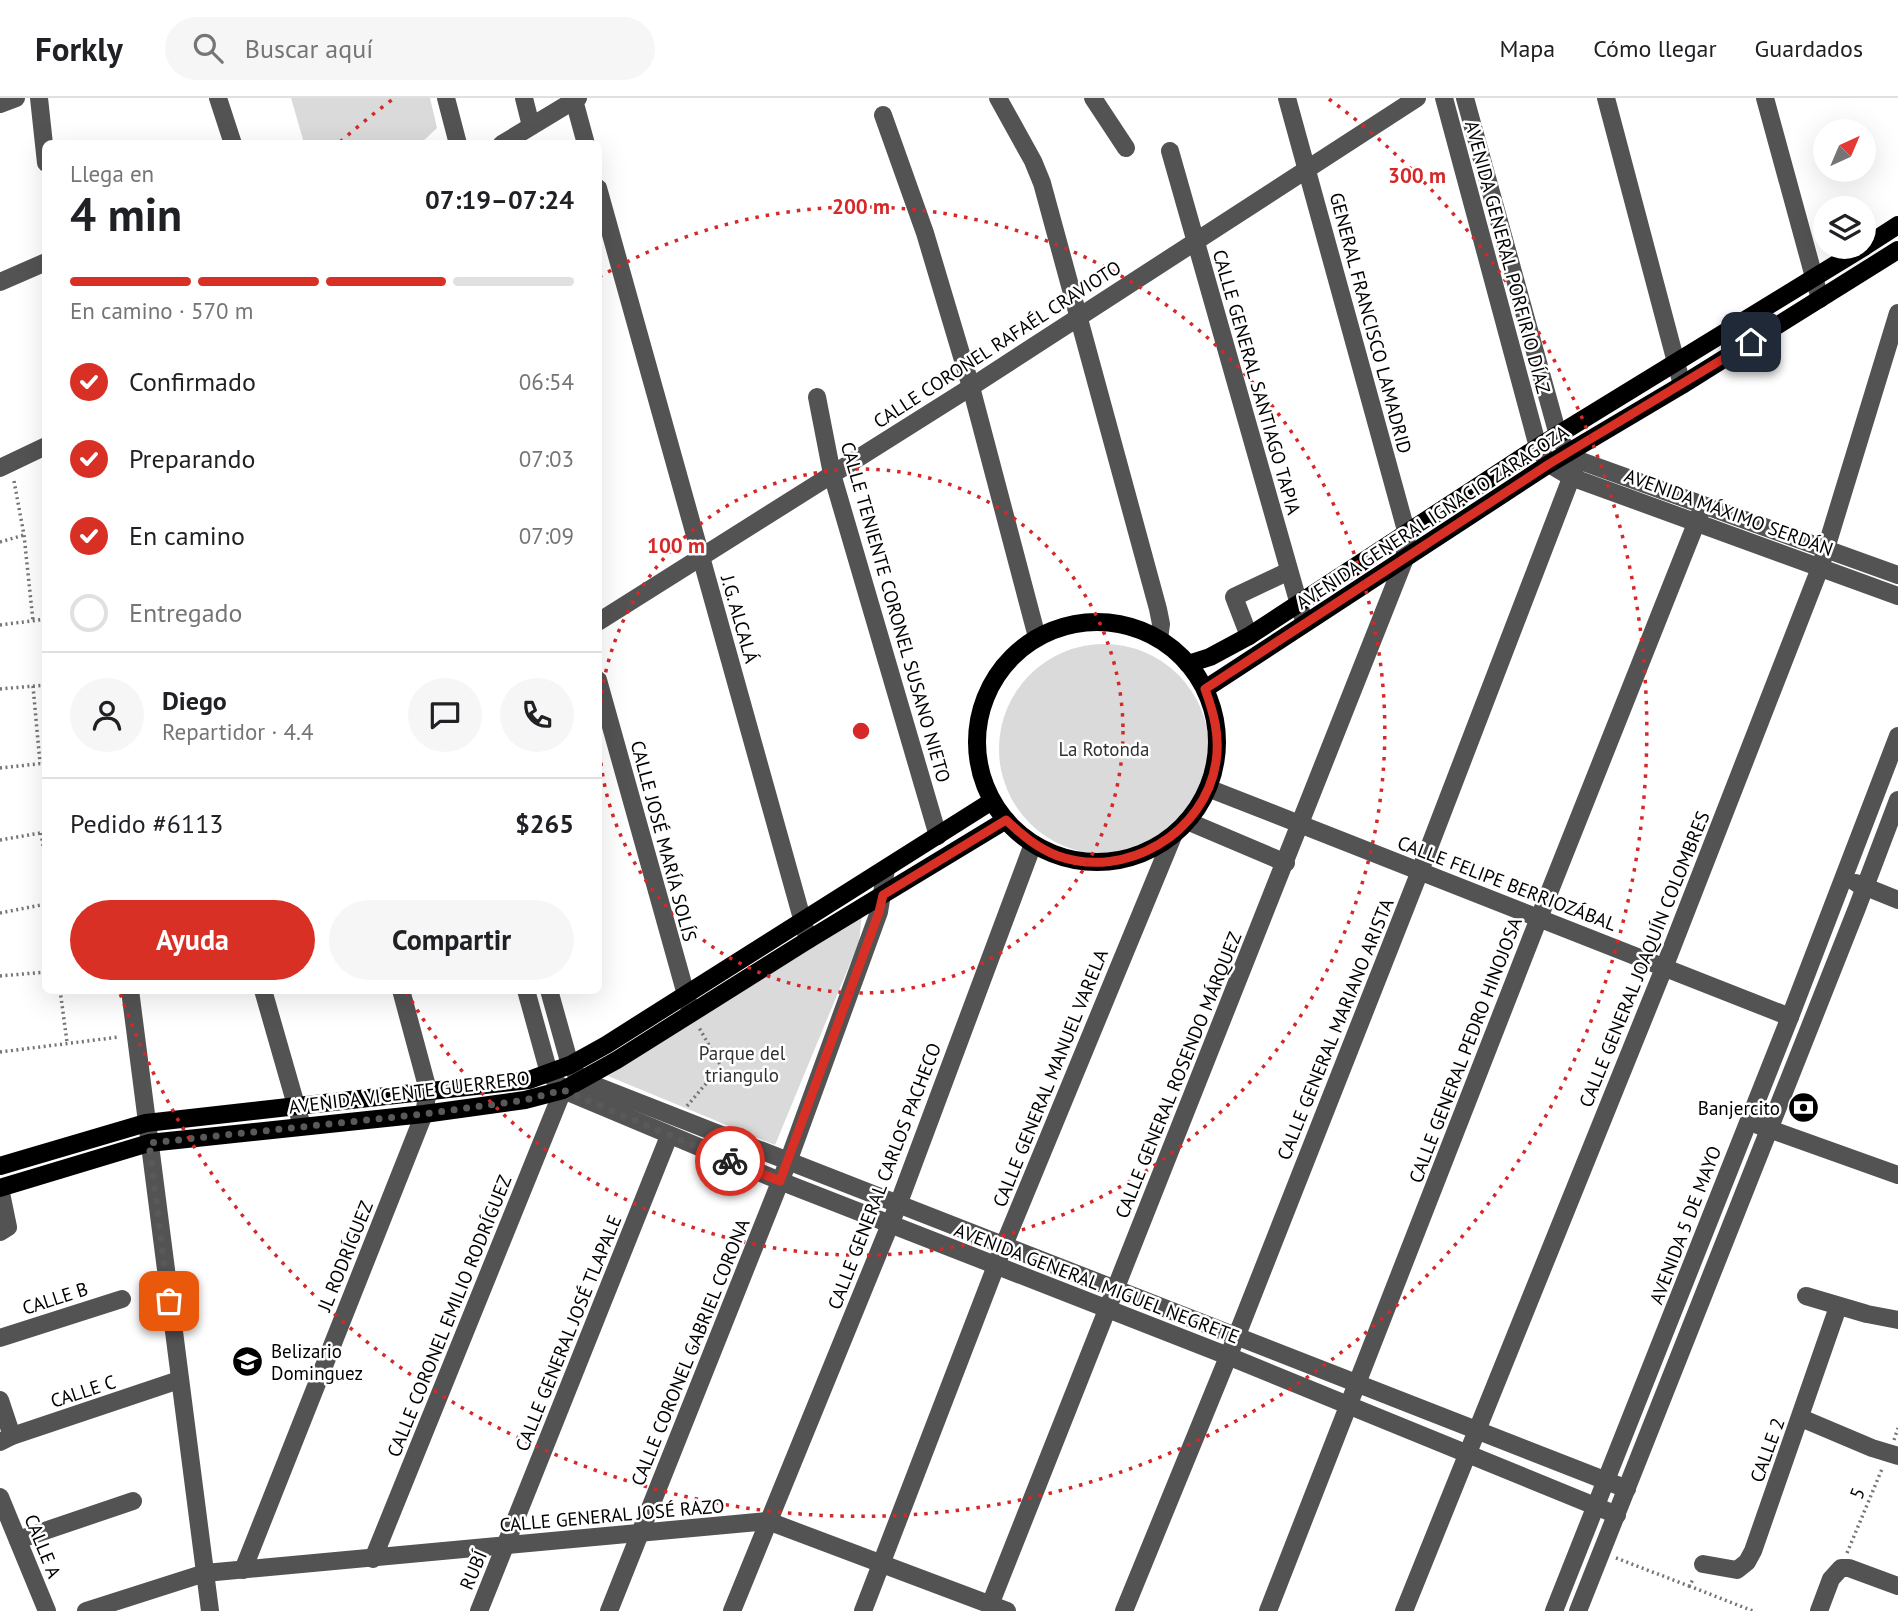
<!DOCTYPE html>
<html lang="es">
<head>
<meta charset="utf-8">
<style>
	body { margin:0; font-family:"PT Sans",sans-serif; background:#f6f6f6; color:#202124; height:100vh; display:flex; flex-direction:column; font-size:26px; white-space:nowrap }
	* { box-sizing:border-box; margin:0 }
	p { font-size:23px; color:#757577 }
	.icon { flex:none; width:38px; height:38px; fill:none; stroke:currentColor; stroke-width:2; stroke-linecap:round; stroke-linejoin:round }
	.map { position:relative; flex:1; overflow:hidden }
	.details { position:absolute; left:42px; top:42px; width:560px; height:854px; display:flex; flex-direction:column; background:#fff; border-radius:10px; box-shadow:0 7px 28px #0002 }
	.details>* { flex:none }
	.needle { width:46px; rotate:44deg }
	.buttons { position:absolute; left:1813px; top:21px; display:grid; gap:14px }
	.buttons a { display:grid; place-items:center; width:63px; height:63px; border-radius:50%; background:#fff; box-shadow:0 7px 28px #0002; font-size:35px }
	.pin { position:absolute; display:grid; place-items:center; width:60px; height:60px; color:#fff; margin:-30px; border-radius:14px; box-shadow:0 4px 10px #0006 }
	.courier { position:absolute; display:grid; place-items:center; width:70px; height:70px; margin:-35px; border:5px solid #d93025; border-radius:50%; background:#fff; color:#222; box-shadow:0 2px 9px #0007 }
	.head em { font-style:normal; font-weight:700 }
	.head div { display:flex; flex-direction:column-reverse }
	.head { display:flex; align-items:center; justify-content:space-between; height:119px; padding:0 28px }
	h1 { font-size:46px; font-weight:700; line-height:52px }
	.bar { display:grid; grid-template-columns:repeat(4,1fr); gap:10px 7px; align-content:center; height:84px; padding:0 28px }
	.bar i { height:9px; border-radius:5px; background:#e0e0e0 }
	.bar .on { background:#d93025 }
	.bar p { grid-column:span 4 }
	.line { display:flex; align-items:center; gap:18px; padding:0 28px; border-top:2px solid #e0e0e0 }
	.line div { flex:1 }
	.round { display:grid; place-items:center; flex:none; width:74px; height:74px; border-radius:37px; background:#f6f6f6 }
	ol { padding:0 28px; list-style:none }
	li { display:flex; align-items:center; gap:21px; height:77px }
	li p { margin-inline-start:auto }
	li .icon { padding:7px; border-radius:50%; background:#d93025; color:#fff; stroke-width:4 }
	li:last-child { color:#757577 }
	li i { width:38px; height:38px; border:4px solid #e0e0e0; border-radius:50% }
	.cta { display:flex; gap:14px; margin-top:auto; padding:14px 28px }
	.cta a { flex:1; height:80px; border-radius:42px; background:#d93025; color:#fff; font-size:28px; font-weight:700; line-height:80px; text-align:center }
	.cta a+a { background:#f6f6f6; color:#202124 }
	header { display:flex; align-items:center; gap:42px; box-sizing:border-box; height:98px; padding:0 35px; background:#fff; border-bottom:2px solid #e0e0e0 }
	header strong { font-size:33px }
	nav { display:flex; gap:38px; margin-inline-start:auto; font-size:24px }
	.search { width:490px; height:63px; background:#f6f6f6; display:flex; align-items:center; gap:18px; box-sizing:border-box; padding:0 24px; border-radius:38px; color:#757577; font-size:26px }
	.map>svg:first-child { display:block }
	.green { fill:#dadada }
	.lines { fill:none; stroke-linecap:round; stroke-linejoin:round }
	.path { stroke:#757575; stroke-width:3.5; stroke-dasharray:2 3.5; stroke-linecap:butt }
	.minor { stroke:#535353; stroke-width:18 }
	.major { stroke:#000; stroke-width:18 }
	.done { stroke:#595959; stroke-width:7; stroke-dasharray:0 12.6 }
	.route { stroke:#d93025; stroke-width:9 }
	.ring { fill:none; stroke:#d62828; stroke-width:3.5; stroke-dasharray:3.5 7 }
	.labels { text-anchor:middle; stroke-width:5; stroke-linejoin:round; paint-order:stroke }
	.street-label { font-size:19px; fill:#000; stroke:#fff }
	.park-label { font-size:19px; fill:#313131; stroke:#fff }
	.poi-label { font-size:19px; fill:#000; stroke:#fff; text-anchor:end }
	.centre { fill:#d62828; stroke:#fff; stroke-width:3.5 }
	.ring-label { font-size:21px; text-anchor:middle; font-weight:bold; fill:#d62828; stroke:#fff; stroke-width:5; stroke-linejoin:round; paint-order:stroke }
</style>
</head>
<body>
<header>
<strong>Forkly</strong>
<div class="search"><svg class="icon" aria-label="search" viewBox="0 0 24 24"><circle cx="10" cy="10" r="6"/><path d="M15 15l6 6"/></svg>Buscar aquí</div>
<nav><a>Mapa</a><a>Cómo llegar</a><a>Guardados</a></nav>
</header>
<div class="map">
<svg width="1898" height="1513" viewBox="0 0 1898 1513">
	<rect width="100%" height="100%" fill="#fff"/>
	<g class="green">
		<polygon points="291,0 430,0 437,30 421,45 304,45"/>
		<circle cx="1104" cy="651" r="105"/>
		<polygon points="862,816 859,844 775,1047 608,978"/>
	</g>
	<g class="lines">
		<g class="path">
			<polyline points="14,383 24,437 33,523"/>
			<polyline points="0,444 24,437"/>
			<polyline points="0,527 46,521"/>
			<polyline points="33,588 40,665"/>
			<polyline points="0,591 46,587"/>
			<polyline points="0,670 46,665"/>
			<polyline points="41,735 46,767"/>
			<polyline points="0,742 46,734"/>
			<polyline points="0,815 46,806"/>
			<polyline points="0,878 46,874"/>
			<polyline points="60,892 67,944"/>
			<polyline points="0,954 119,939"/>
			<polyline points="687,1008 721,968 698,928"/>
			<polyline points="1894,1342 1898,1330"/>
			<polyline points="1847,1455 1882,1371"/>
			<polyline points="1616,1460 1689,1488 1694,1480"/>
			<polyline points="1689,1488 1753,1513"/>
		</g>
		<g class="minor">
			<polyline points="39,0 46,65"/>
			<polyline points="218,0 233,46"/>
			<polyline points="446,0 458,46"/>
			<polyline points="524,0 531,28"/>
			<polyline points="998,0 1033,63 1042,85 1158,511 1161,526 1159,541"/>
			<polyline points="1093,0 1126,50"/>
			<polyline points="1444,0 1538,349 1549,366 1571,379 1898,498"/>
			<polyline points="1465,0 1558,337 1568,355 1578,362 1898,477"/>
			<polyline points="1606,0 1682,287"/>
			<polyline points="1765,0 1820,201"/>
			<polyline points="574,2 586,46"/>
			<polyline points="0,6 16,0"/>
			<polyline points="883,17 925,135 971,289 1037,539"/>
			<polyline points="502,46 578,0"/>
			<polyline points="1170,53 1302,517"/>
			<polyline points="598,90 808,842"/>
			<polyline points="0,184 46,164"/>
			<polyline points="817,299 832,376 938,738"/>
			<polyline points="0,370 46,348"/>
			<polyline points="598,524 971,289 1417,0"/>
			<polyline points="1249,538 1234,499 1289,473"/>
			<polyline points="598,582 690,911"/>
			<polyline points="1208,690 1790,919"/>
			<polyline points="1187,723 1286,765"/>
			<polyline points="1856,785 1898,802"/>
			<polyline points="130,892 210,1513"/>
			<polyline points="263,892 302,1028"/>
			<polyline points="526,892 549,975 563,992 780,1083 1228,1258 1617,1417"/>
			<polyline points="549,892 570,967 581,982 1627,1391"/>
			<polyline points="1758,1027 1898,1077"/>
			<polyline points="0,1134 8,1129 0,1090"/>
			<polyline points="1806,1198 1867,1216 1898,1222"/>
			<polyline points="0,1240 122,1201"/>
			<polyline points="0,1302 12,1338"/>
			<polyline points="1801,1320 1872,1350 1898,1358"/>
			<polyline points="0,1344 12,1338 179,1282"/>
			<polyline points="0,1399 47,1513"/>
			<polyline points="18,1442 133,1403"/>
			<polyline points="373,1461 563,992"/>
			<polyline points="1703,1466 1737,1472 1747,1464 1753,1453 1838,1209"/>
			<polyline points="243,1472 424,1016 428,992 401,892"/>
			<polyline points="990,1507 1404,463 1407,436 1287,0"/>
			<polyline points="86,1513 205,1475 768,1423 1007,1513"/>
			<polyline points="479,1513 669,1038"/>
			<polyline points="609,1513 788,1064 879,814 886,771"/>
			<polyline points="732,1513 898,1107 1033,746"/>
			<polyline points="863,1513 1004,1147 1173,738"/>
			<polyline points="1124,1513 1237,1237 1420,773 1578,362"/>
			<polyline points="1268,1513 1539,820 1703,408"/>
			<polyline points="1404,1513 1664,870 1820,470 1898,215"/>
			<polyline points="1554,1513 1790,919 1898,638"/>
			<polyline points="1578,1513 1857,810 1898,702"/>
			<polyline points="1819,1513 1831,1481 1841,1470 1849,1470 1898,1488"/>
		</g>
		<g class="major">
			<polyline points="1864,149 1898,127"/>
			<circle cx="1097" cy="644" r="120"/>
			<polyline points="1188,566 1210,559 1249,538 1538,349 1864,149"/>
			<polyline points="1205,591 1549,366 1682,287 1898,152"/>
			<polyline points="0,1068 146,1025 529,982 570,967 606,947 992,703"/>
			<polyline points="0,1090 149,1045 424,1016 525,1002 563,992 617,962 808,842 1006,722"/>
		</g>
	</g>
	<g class="lines">
		<polyline class="done" points="169,1203 149,1045 424,1016 525,1002 563,992 730,1063"/>
		<path class="route" d="M 730,1063 L 780,1083 L 879,814 L 883,797 L 1006,722 C 1022,737 1037,750 1058,758 C 1126,782 1205,735 1216,664 C 1220,638 1214,616 1205,591 L 1549,366 L 1751,244"/>
	</g>
	<g class="ring">
		<circle cx="861" cy="633" r="262"/>
		<path d="M599 179A524 524 0 1 1 407 895"/>
		<path d="M340 44A786 786 0 0 1 393 1M1329 1A786 786 0 1 1 120 895"/>
	</g>
	<defs>
		<symbol id="bank-disc" viewBox="-11 -11 22 22"><circle r="9.5" fill="#000" stroke="#fff"/><path d="M-6-4H6V4H-6ZM0-2.3a2.3 2.3 0 1 0 0 4.6a2.3 2.3 0 1 0 0-4.6Z" fill="#fff"/></symbol>
		<symbol id="school-disc" viewBox="-11 -11 22 22"><circle r="9.5" fill="#000" stroke="#fff"/><path d="M0-5L7-2L0 1L-7-2ZM-4 1L0 2.5L4 1V4Q0 6-4 4Z" fill="#fff"/></symbol>
	</defs>
	<g fill-rule="evenodd">
		<use href="#bank-disc" x="1786" y="992" width="35" height="35"/>
		<use href="#school-disc" x="230" y="1246" width="35" height="35"/>
	</g>
	<g class="labels">
		<g class="street-label">
			<text transform="translate(1508 159) rotate(75)" y="7">AVENIDA GENERAL PORFIRIO DÍAZ</text>
			<text transform="translate(1371 225) rotate(75)" y="7">GENERAL FRANCISCO LAMADRID</text>
			<text transform="translate(997 246) rotate(-33)" y="7">CALLE CORONEL RAFAÉL CRAVIOTO</text>
			<text transform="translate(1257 284) rotate(74)" y="7">CALLE GENERAL SANTIAGO TAPIA</text>
			<text transform="translate(1729 414) rotate(20)" y="7">AVENIDA MÁXIMO SERDÁN</text>
			<text transform="translate(1432 419) rotate(-33)" y="7">AVENIDA GENERAL IGNACIO ZARAGOZA</text>
			<text transform="translate(896 514) rotate(74)" y="7">CALLE TENIENTE CORONEL SUSANO NIETO</text>
			<text transform="translate(740 521) rotate(74)" y="7">J.G. ALCALÁ</text>
			<text transform="translate(664 743) rotate(75)" y="7">CALLE JOSÉ MARÍA SOLÍS</text>
			<text transform="translate(1507 785) rotate(21)" y="7">CALLE FELIPE BERRIOZÁBAL</text>
			<text transform="translate(1644 861) rotate(-68)" y="7">CALLE GENERAL JOAQUÍN COLOMBRES</text>
			<text transform="translate(1335 931) rotate(-68)" y="7">CALLE GENERAL MARIANO ARISTA</text>
			<text transform="translate(1465 952) rotate(-69)" y="7">CALLE GENERAL PEDRO HINOJOSA</text>
			<text transform="translate(1178 977) rotate(-68)" y="7">CALLE GENERAL ROSENDO MÁRQUEZ</text>
			<text transform="translate(1050 980) rotate(-68)" y="7">CALLE GENERAL MANUEL VARELA</text>
			<text transform="translate(409 994) rotate(-7)" y="7">AVENIDA VICENTE GUERRERO</text>
			<text transform="translate(884 1078) rotate(-69)" y="7">CALLE GENERAL CARLOS PACHECO</text>
			<text transform="translate(1685 1127) rotate(-69)" y="7">AVENIDA 5 DE MAYO</text>
			<text transform="translate(345 1158) rotate(-68)" y="7">JL RODRÍGUEZ</text>
			<text transform="translate(1097 1185) rotate(21)" y="7">AVENIDA GENERAL MIGUEL NEGRETE</text>
			<text transform="translate(55 1200) rotate(-18)" y="7">CALLE B</text>
			<text transform="translate(449 1218) rotate(-68)" y="7">CALLE CORONEL EMILIO RODRÍGUEZ</text>
			<text transform="translate(568 1235) rotate(-68)" y="7">CALLE GENERAL JOSÉ TLAPALE</text>
			<text transform="translate(690 1254) rotate(-68)" y="7">CALLE CORONEL GABRIEL CORONA</text>
			<text transform="translate(83 1293) rotate(-18)" y="7">CALLE C</text>
			<text transform="translate(1767 1352) rotate(-70)" y="7">CALLE 2</text>
			<text transform="translate(1857 1395) rotate(-68)" y="7">5</text>
			<text transform="translate(612 1417) rotate(-5)" y="7">CALLE GENERAL JOSÉ RAZO</text>
			<text transform="translate(43 1448) rotate(68)" y="7">CALLE A</text>
			<text transform="translate(473 1472) rotate(-67)" y="7">RUBÍ</text>
		</g>
		<g class="park-label">
			<text x="1104" y="658">La Rotonda</text>
			<text x="742" y="962">Parque del<tspan x="742" dy="22">triangulo</tspan></text>
		</g>
		<g class="poi-label">
			<text x="1780" y="1017">Banjercito</text>
			<text x="271" y="1260" text-anchor="start">Belizario<tspan x="271" dy="22">Dominguez</tspan></text>
		</g>
	</g>
	<circle cx="861" cy="633" r="10" class="centre"/>
	<g class="ring-label">
		<text x="1417" y="85">300 m</text>
		<text x="861" y="116">200 m</text>
		<text x="676" y="455">100 m</text>
	</g>
</svg>
<div class="buttons">
<a><svg class="needle" viewBox="-14 -14 28 28"><path d="M0-13l5 13h-10z" fill="#e53935"/><path d="M0 13l5-13h-10z" fill="#757577"/></svg></a>
<a><svg class="icon" aria-label="layers" viewBox="0 0 24 24"><path d="M12 4l9 5-9 5-9-5zM3 14l9 5 9-5"/></svg></a>
</div>
<div class="pin" style="left:169px;top:1203px;background:#ea580c"><svg class="icon" aria-label="bag" viewBox="0 0 24 24"><path d="M5 8h14l-1 12H6zM9 8a3 3 0 0 1 6 0"/></svg></div>
<div class="pin" style="left:1751px;top:244px;background:#1f2937"><svg class="icon" aria-label="home" viewBox="0 0 24 24"><path d="M3 11l9-7 9 7M6 9v11h12V9"/></svg></div>
<div class="courier" style="left:730px;top:1063px"><svg class="icon" aria-label="bike" viewBox="0 0 24 24"><circle cx="6" cy="16" r="4"/><circle cx="18" cy="16" r="4"/><path d="M6 16l4-8h5l3 8M10 8l3 8H6M13 5h3"/></svg></div>
<section class="details">
<div class="head"><div><h1>4 min</h1><p>Llega en</p></div><em>07:19–07:24</em></div>
<div class="bar"><i class="on"></i><i class="on"></i><i class="on"></i><i></i><p>En camino · 570 m</p></div>
<ol>
<li><svg class="icon" aria-label="check" viewBox="0 0 24 24"><path d="M5 12l5 5 9-10"/></svg>Confirmado<p>06:54</p></li>
<li><svg class="icon" aria-label="check" viewBox="0 0 24 24"><path d="M5 12l5 5 9-10"/></svg>Preparando<p>07:03</p></li>
<li><svg class="icon" aria-label="check" viewBox="0 0 24 24"><path d="M5 12l5 5 9-10"/></svg>En camino<p>07:09</p></li>
<li><i></i>Entregado</li>
</ol>
<div class="line" style="height:126px"><a class="round"><svg class="icon" aria-label="person" viewBox="0 0 24 24"><circle cx="12" cy="8" r="4"/><path d="M4 21q1-7 8-7t8 7"/></svg></a><div><b>Diego</b><p>Repartidor · 4.4</p></div><a class="round"><svg class="icon" aria-label="chat" viewBox="0 0 24 24"><path d="M4 5h16v11H9l-5 4z"/></svg></a><a class="round"><svg class="icon" aria-label="phone" viewBox="0 0 24 24"><path d="M5 4h4l2 5-3 2q2 4 5 5l2-3 5 2v4C11 20 4 13 5 4z"/></svg></a></div>
<div class="line" style="height:91px"><div>Pedido #6113</div><b>$265</b></div>
<div class="cta"><a>Ayuda</a><a>Compartir</a></div>
</section>
</div>
</body>
</html>
